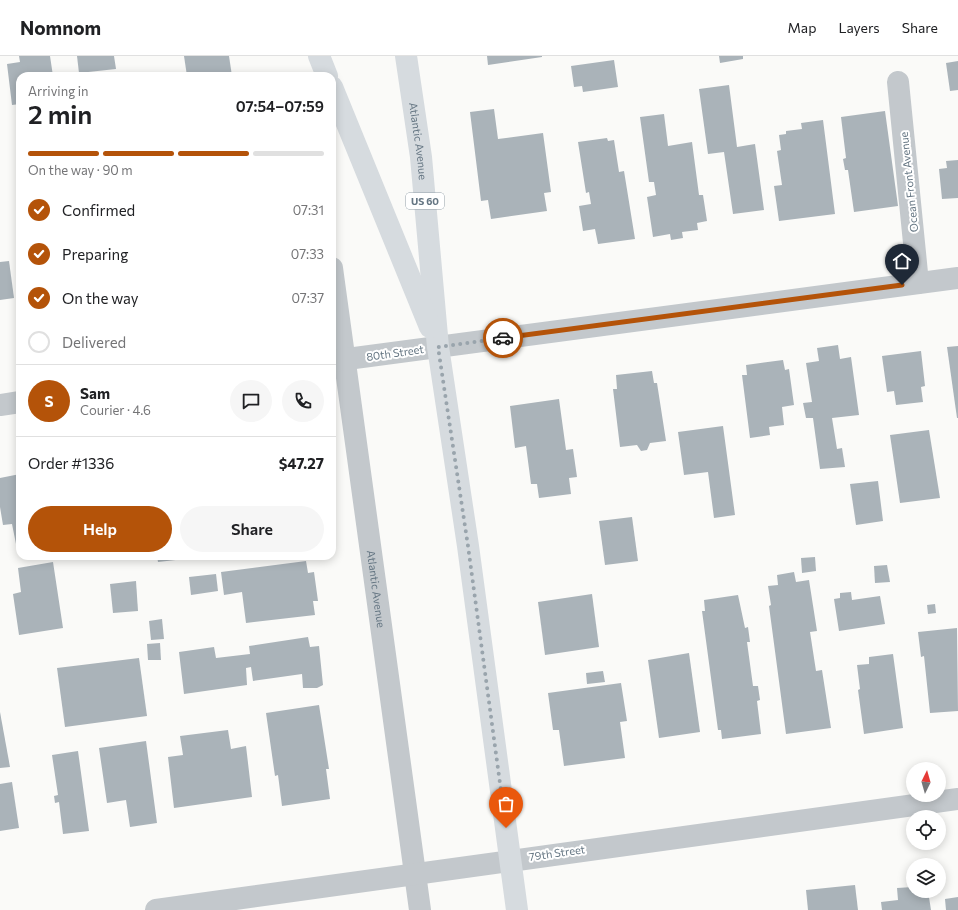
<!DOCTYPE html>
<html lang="en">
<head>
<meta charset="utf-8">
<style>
	body { margin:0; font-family:Commissioner,sans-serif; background:#f6f6f6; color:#202124; height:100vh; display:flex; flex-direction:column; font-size:15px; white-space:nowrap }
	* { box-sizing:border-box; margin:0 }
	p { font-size:13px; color:#757577 }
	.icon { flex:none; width:22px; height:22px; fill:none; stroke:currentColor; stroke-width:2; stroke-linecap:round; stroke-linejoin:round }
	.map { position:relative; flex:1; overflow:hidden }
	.sheet { position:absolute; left:16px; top:16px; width:320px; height:488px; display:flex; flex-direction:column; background:#fff; border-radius:12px; box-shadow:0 2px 10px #0003 }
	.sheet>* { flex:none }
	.needle { width:26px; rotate:5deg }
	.fabs { position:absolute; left:906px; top:706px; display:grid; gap:8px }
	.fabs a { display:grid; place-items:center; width:40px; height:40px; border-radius:50%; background:#fff; box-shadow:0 2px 10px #0003; font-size:20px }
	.pin { position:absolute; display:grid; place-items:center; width:34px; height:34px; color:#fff; margin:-41px -17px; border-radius:50% 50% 50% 0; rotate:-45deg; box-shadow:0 0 4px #0007 }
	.pin .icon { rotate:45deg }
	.courier { position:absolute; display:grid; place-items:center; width:40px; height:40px; margin:-20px; border:3px solid #b45309; border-radius:50%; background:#fff; color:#222; box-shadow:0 1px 5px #0007 }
	.head em { font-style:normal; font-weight:600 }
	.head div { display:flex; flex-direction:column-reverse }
	.head { display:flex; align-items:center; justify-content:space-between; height:68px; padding:0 12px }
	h1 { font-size:26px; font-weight:600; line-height:30px }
	.bar { display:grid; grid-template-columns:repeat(4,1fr); gap:6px 4px; align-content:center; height:48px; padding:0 12px }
	.bar i { height:5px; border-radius:3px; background:#e0e0e0 }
	.bar .on { background:#b45309 }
	.bar p { grid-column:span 4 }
	.line { display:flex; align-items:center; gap:10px; padding:0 12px; border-top:1px solid #e0e0e0 }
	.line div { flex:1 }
	.round { display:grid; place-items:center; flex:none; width:42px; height:42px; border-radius:21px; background:#f6f6f6 }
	ol { padding:0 12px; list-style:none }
	li { display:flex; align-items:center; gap:12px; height:44px }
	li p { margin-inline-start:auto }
	li .icon { padding:4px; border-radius:50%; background:#b45309; color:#fff; stroke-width:4 }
	li:last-child { color:#757577 }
	li i { width:22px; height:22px; border:2px solid #e0e0e0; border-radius:50% }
	.primary-button { display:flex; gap:8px; margin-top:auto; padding:8px 12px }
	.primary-button a { flex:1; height:46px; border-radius:24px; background:#b45309; color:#fff; font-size:16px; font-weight:600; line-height:46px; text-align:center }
	.primary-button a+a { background:#f6f6f6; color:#202124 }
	header { display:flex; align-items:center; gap:24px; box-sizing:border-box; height:56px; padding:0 20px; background:#fff; border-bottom:1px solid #e0e0e0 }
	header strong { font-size:19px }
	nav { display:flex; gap:22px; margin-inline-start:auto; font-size:14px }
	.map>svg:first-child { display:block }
	.building { fill:#aab3b9 }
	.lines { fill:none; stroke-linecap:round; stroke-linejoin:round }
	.minor { stroke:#c3c8cc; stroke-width:22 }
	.highway { stroke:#d6dbdf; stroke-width:22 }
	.done { stroke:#99a4ac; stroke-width:4; stroke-dasharray:0 7.2 }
	.route { stroke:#b45309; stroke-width:5 }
	.labels { text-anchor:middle; stroke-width:4; stroke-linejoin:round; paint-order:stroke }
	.shield { fill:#fff; stroke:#939fa8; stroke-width:1 }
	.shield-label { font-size:10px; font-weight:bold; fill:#657683 }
	.street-label { font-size:11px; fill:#657683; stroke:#fff }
</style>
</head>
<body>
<header>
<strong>Nomnom</strong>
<nav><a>Map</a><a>Layers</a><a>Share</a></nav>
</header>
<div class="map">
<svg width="958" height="854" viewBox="0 0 958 854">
	<rect width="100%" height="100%" fill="#fafaf8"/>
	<g class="building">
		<polygon points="19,0 50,0 53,20 20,20 20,48 12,49 7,8 20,6"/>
		<polygon points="77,0 114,0 116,13 79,17"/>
		<polygon points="184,0 229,0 232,20 187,20"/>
		<polygon points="487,0 542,0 542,1 488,9"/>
		<polygon points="719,0 743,0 743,3 720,7"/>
		<polygon points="614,4 618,31 583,36 582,30 574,31 571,10"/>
		<polygon points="958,5 958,34 950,35 946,7"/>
		<polygon points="729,29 737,91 755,88 764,154 733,158 724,96 708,98 699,33"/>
		<polygon points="494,53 498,83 543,77 551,136 544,137 547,155 491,163 488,144 481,145 470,56"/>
		<polygon points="885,55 898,150 854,156 848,114 845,114 843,103 846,102 841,61"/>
		<polygon points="664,58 668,90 692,86 699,139 703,139 707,165 697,167 698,174 682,176 683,182 671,184 670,178 653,181 647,141 656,139 654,126 649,126 640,61"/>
		<polygon points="823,64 835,158 779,165 774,130 782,129 777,95 781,94 779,79 786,78 786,75 802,73 801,67"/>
		<polygon points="607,82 608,85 614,84 619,116 624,115 635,183 598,188 595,173 583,175 579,150 591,148 589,136 586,137 578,86"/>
		<polygon points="958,104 958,142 942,143 939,113 947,112 946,105"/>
		<polygon points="9,205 14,242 0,244 0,206"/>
		<polygon points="838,289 840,303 851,301 859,359 832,362 837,393 842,392 845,411 820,413 813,362 806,362 803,347 812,346 806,307 819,305 817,292"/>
		<polygon points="958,290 958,362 957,362 947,291"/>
		<polygon points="921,295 925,330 921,331 923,346 896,349 894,335 887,336 882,300"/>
		<polygon points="783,304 785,314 789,313 794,349 782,351 784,369 769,371 770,379 750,382 742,319 747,319 746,309"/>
		<polygon points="652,315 654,327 657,327 666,385 650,387 647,394 641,395 637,389 620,391 613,333 617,333 616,319"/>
		<polygon points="559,343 566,394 573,393 577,421 569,422 571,438 539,442 537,428 531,428 526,390 515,392 510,350"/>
		<polygon points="723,370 735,459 714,462 708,416 684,419 678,376"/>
		<polygon points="929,374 940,442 900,447 890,379"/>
		<polygon points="20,418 20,492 17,493 12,468 3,469 0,451 0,422"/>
		<polygon points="878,425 883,465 856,469 850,428"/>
		<polygon points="632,461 638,505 605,509 599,465"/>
		<polygon points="157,500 202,500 202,501 158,506"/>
		<polygon points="815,501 816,515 802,517 801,502"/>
		<polygon points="306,505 308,517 314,516 318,545 313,545 315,559 246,567 242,536 224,539 221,516"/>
		<polygon points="53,506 63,572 19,579 13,538 21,536 18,512"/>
		<polygon points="887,509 890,526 875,527 874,510"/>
		<polygon points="794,516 796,526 809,524 817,575 810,576 816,615 822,614 831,672 786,678 769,550 771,549 768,530 778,529 777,519"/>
		<polygon points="216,518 218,535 191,539 189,521"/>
		<polygon points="136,525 138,555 113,557 110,528"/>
		<polygon points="851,536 852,544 880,540 885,568 839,575 834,543 840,542 840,537"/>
		<polygon points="592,538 599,591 545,599 538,546"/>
		<polygon points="738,539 745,572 748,571 750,586 747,586 753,630 758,630 760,644 757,645 761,678 722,683 721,674 718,674 702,555 705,555 704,544"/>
		<polygon points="935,548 936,557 928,558 927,549"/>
		<polygon points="162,563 164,583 151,584 149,565"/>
		<polygon points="957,572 958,655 930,657 924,600 921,601 918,576"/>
		<polygon points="308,581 310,591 319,590 323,629 317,632 303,632 302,618 253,625 251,611 246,612 247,629 184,638 179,596 214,591 216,602 250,598 249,590"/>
		<polygon points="160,587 161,604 148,604 147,588"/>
		<polygon points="689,597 700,676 659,682 648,604"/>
		<polygon points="893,598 903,672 864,678 858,634 860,633 857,609 869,608 869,601"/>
		<polygon points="139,602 147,660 65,671 57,612"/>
		<polygon points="603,615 605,626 587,628 586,617"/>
		<polygon points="621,627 627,665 620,666 625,702 564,710 559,674 553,674 548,637"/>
		<polygon points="319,649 329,713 326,713 330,743 282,750 278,719 275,720 266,657"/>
		<polygon points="0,656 10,711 0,712"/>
		<polygon points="228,674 231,693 246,690 252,741 174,752 168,701 183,699 180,680"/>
		<polygon points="146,685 157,767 130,771 126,744 107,747 99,692"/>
		<polygon points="78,695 89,775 63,778 59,746 55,747 54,740 58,739 52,699"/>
		<polygon points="12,726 19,772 0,775 0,728"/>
		<polygon points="855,829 858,854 808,854 806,834"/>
		<polygon points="913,831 913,835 928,835 931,854 882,854 881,846 898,844 897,832"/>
		<polygon points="958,841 958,854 946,854 945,843"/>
	</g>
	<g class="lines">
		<g class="minor">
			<polyline points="898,26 918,227"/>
			<path id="s1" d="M 332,212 L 420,854"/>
			<polyline points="332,305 958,222"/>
			<polyline points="0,349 20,346"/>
			<polyline points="156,854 958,743"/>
		</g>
		<g class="highway">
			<polyline points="319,0 327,20"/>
			<path id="s2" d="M 406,0 L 421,101 L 438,291 L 468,490 L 517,854"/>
			<polyline points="332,31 430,271"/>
		</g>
	</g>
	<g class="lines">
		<polyline class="done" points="503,282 438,291 468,490 506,772"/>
		<polyline class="route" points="503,282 902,229"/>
	</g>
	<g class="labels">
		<rect class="shield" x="406" y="137" width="38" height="16" rx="3"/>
		<g class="shield-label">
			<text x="425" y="149">US 60</text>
		</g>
		<g class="street-label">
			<text dy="4" stroke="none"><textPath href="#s2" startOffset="86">Atlantic Avenue</textPath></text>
			<text transform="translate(909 126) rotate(-96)" y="4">Ocean Front Avenue</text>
			<text transform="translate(395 297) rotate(-8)" y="4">80th Street</text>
			<text dy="4" stroke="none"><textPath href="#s1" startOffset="324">Atlantic Avenue</textPath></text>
			<text transform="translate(557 797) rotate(-8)" y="4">79th Street</text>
		</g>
	</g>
</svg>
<div class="fabs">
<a><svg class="needle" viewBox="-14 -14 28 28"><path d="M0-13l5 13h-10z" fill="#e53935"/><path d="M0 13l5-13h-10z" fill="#757577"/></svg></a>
<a><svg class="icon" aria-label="locate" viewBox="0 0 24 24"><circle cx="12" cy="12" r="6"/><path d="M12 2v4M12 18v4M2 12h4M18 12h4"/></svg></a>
<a><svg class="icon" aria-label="layers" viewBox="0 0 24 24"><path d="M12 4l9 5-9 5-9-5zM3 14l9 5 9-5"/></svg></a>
</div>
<div class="pin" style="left:506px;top:772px;background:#ea580c"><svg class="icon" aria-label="bag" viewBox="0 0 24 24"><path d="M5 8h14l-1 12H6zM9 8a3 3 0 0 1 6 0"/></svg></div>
<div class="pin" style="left:902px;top:229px;background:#1f2937"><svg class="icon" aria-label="home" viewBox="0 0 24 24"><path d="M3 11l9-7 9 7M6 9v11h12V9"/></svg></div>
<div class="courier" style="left:503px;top:282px"><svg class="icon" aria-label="car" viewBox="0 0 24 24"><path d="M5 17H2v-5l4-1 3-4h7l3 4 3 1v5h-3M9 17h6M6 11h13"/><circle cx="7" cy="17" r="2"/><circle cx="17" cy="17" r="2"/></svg></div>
<section class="sheet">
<div class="head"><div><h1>2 min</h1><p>Arriving in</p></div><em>07:54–07:59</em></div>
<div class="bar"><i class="on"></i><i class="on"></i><i class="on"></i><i></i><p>On the way · 90 m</p></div>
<ol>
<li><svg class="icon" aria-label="check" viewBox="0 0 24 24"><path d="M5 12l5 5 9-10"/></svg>Confirmed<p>07:31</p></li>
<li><svg class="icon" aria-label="check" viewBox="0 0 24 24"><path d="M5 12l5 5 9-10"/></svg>Preparing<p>07:33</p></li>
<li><svg class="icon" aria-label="check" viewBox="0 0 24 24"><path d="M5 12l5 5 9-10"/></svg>On the way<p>07:37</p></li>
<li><i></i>Delivered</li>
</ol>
<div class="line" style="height:72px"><b class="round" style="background:#b45309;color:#fff">S</b><div><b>Sam</b><p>Courier · 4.6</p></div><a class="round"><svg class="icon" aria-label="chat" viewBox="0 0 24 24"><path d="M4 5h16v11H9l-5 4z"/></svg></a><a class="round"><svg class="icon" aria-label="phone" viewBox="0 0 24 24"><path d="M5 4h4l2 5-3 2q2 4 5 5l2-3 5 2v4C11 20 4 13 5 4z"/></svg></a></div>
<div class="line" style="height:52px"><div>Order #1336</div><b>$47.27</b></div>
<div class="primary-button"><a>Help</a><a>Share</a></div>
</section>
</div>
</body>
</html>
